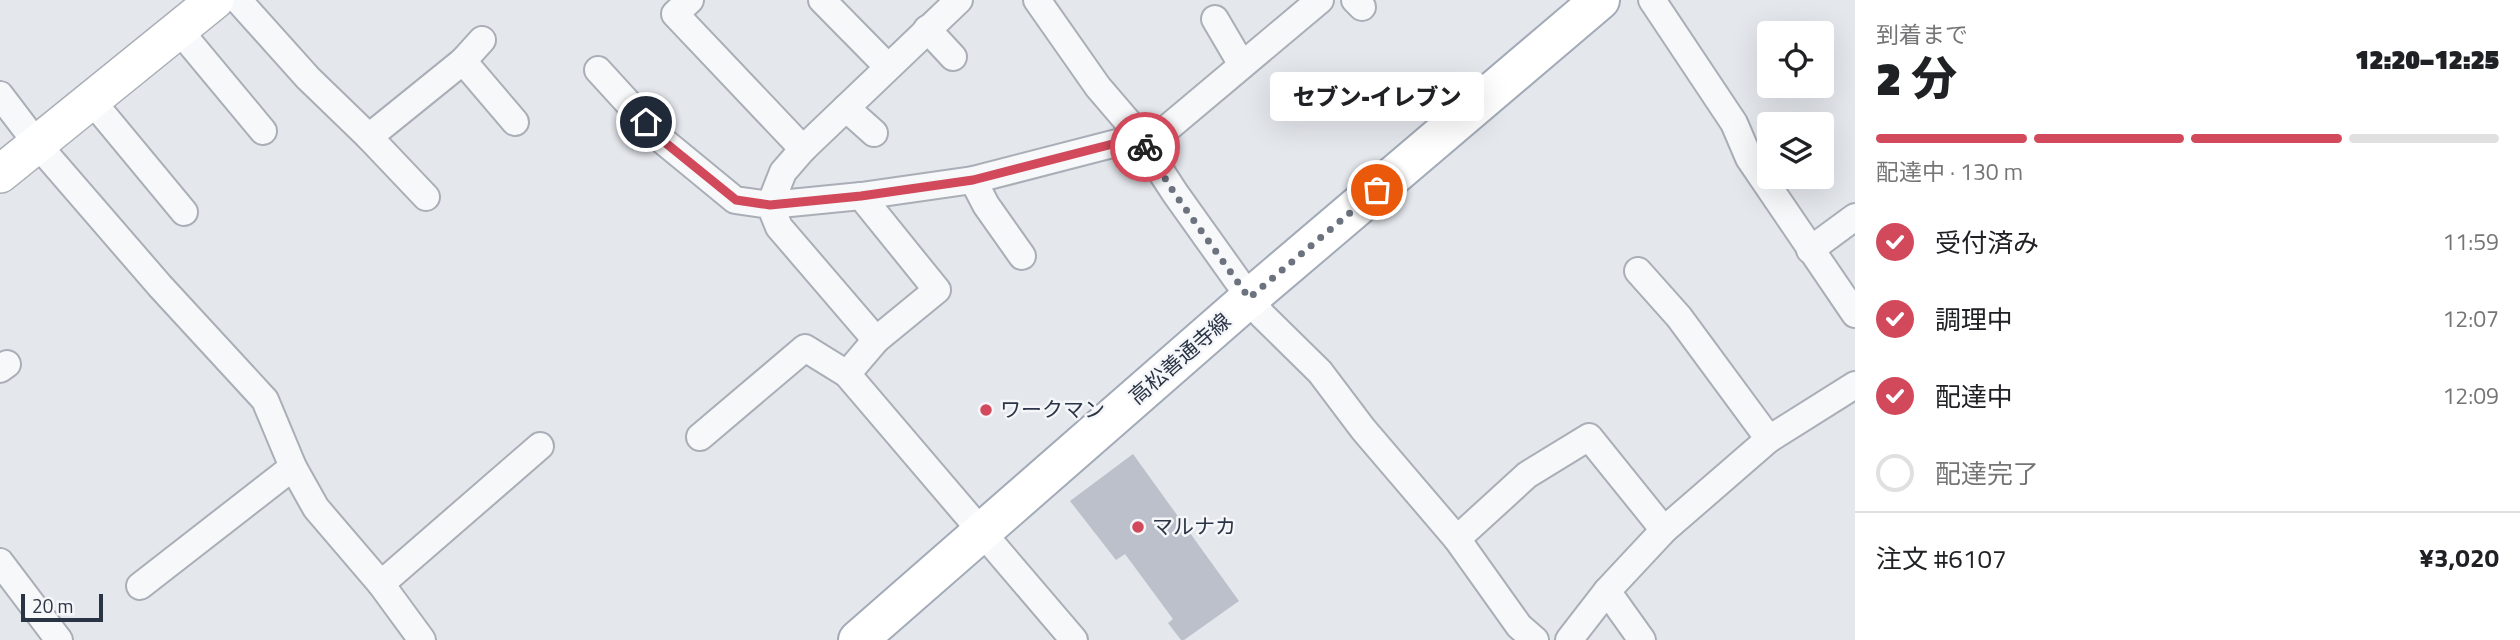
<!DOCTYPE html>
<html lang="ja">
<head>
<meta charset="utf-8">
<style>
	body { margin:0; font-family:"Titillium Web","Noto Sans JP",sans-serif; background:#f6f6f6; color:#202124; height:100vh; display:flex; flex-direction:column; font-size:26px; white-space:nowrap }
	* { box-sizing:border-box; margin:0 }
	p { font-size:23px; color:#757577 }
	.icon { flex:none; width:38px; height:38px; fill:none; stroke:currentColor; stroke-width:2; stroke-linecap:round; stroke-linejoin:round }
	.map { position:relative; flex:1; overflow:hidden }
	.sheet { display:flex; flex-direction:column; background:#fff; width:665px }
	.sheet>* { flex:none }
	.buttons { position:absolute; left:1757px; top:21px; display:grid; gap:14px }
	.buttons a { display:grid; place-items:center; width:77px; height:77px; border-radius:7px; background:#fff; box-shadow:0 7px 28px #0002; font-size:35px }
	.scale { position:absolute; left:21px; bottom:18px; width:82px; box-sizing:border-box; padding-left:7px; border:4px solid #2b3445; border-top:0; font-size:19px; line-height:24px; white-space:nowrap; color:#2b3445; -webkit-text-stroke:5px #f4f6f9; paint-order:stroke }
	.pin { position:absolute; display:grid; place-items:center; width:60px; height:60px; color:#fff; margin:-30px; border:4px solid #fff; border-radius:50%; box-shadow:0 2px 7px #0007 }
	.courier { position:absolute; display:grid; place-items:center; width:70px; height:70px; margin:-35px; border:5px solid #d1495b; border-radius:50%; background:#fff; color:#222; box-shadow:0 2px 9px #0007 }
	.bubble { position:absolute; height:49px; border-radius:7px; background:#fff; box-shadow:0 7px 28px #0002; font-size:23px; font-weight:800; line-height:49px; text-align:center }
	.summary em { font-style:normal; font-weight:800 }
	.summary div { display:flex; flex-direction:column-reverse }
	.summary { display:flex; align-items:center; justify-content:space-between; height:119px; padding:0 21px }
	h1 { font-size:46px; font-weight:800; line-height:52px }
	.bar { display:grid; grid-template-columns:repeat(4,1fr); gap:10px 7px; align-content:center; height:84px; padding:0 21px }
	.bar i { height:9px; border-radius:5px; background:#e0e0e0 }
	.bar .active { background:#d1495b }
	.bar p { grid-column:span 4 }
	.line { display:flex; align-items:center; gap:18px; padding:0 21px; border-top:2px solid #e0e0e0 }
	.line div { flex:1 }
	ol { padding:0 21px; list-style:none }
	li { display:flex; align-items:center; gap:21px; height:77px }
	li p { margin-inline-start:auto }
	li .icon { padding:7px; border-radius:50%; background:#d1495b; color:#fff; stroke-width:4 }
	li:last-child { color:#757577 }
	li i { width:38px; height:38px; border:4px solid #e0e0e0; border-radius:50% }
	main { display:flex; flex:1; min-height:0 }
	.map>svg:first-child { display:block }
	.building { fill:#bbc0ca }
	.lines { fill:none; stroke-linecap:round; stroke-linejoin:round }
	.street-casing { stroke:#a9aeb7; stroke-width:30 }
	.secondary-casing { stroke:#a9aeb7; stroke-width:40 }
	.primary-casing { stroke:#a3abb8; stroke-width:42 }
	.street { stroke:#f7f8fa; stroke-width:26 }
	.secondary { stroke:#fff; stroke-width:37 }
	.primary { stroke:#fff; stroke-width:38 }
	.done { stroke:#6c737f; stroke-width:7; stroke-dasharray:0 12.6 }
	.route { stroke:#d1495b; stroke-width:9 }
	.poi-dot { fill:#d1495b; stroke:#f4f6f9; stroke-width:2.5 }
	.labels { text-anchor:middle; stroke-width:5; stroke-linejoin:round; paint-order:stroke }
	.street-label { font-size:21px; fill:#2b3445; stroke:#f4f6f9 }
	.poi-label { font-size:21px; fill:#2b3445; stroke:#f4f6f9; text-anchor:start }
</style>
</head>
<body>
<main>
<div class="map">
<svg width="1855" height="640" viewBox="0 0 1855 640">
	<rect width="100%" height="100%" fill="#e4e7ec"/>
	<polygon class="building" points="1133,454 1239,601 1184,640 1181,640 1168,623 1173,619 1125,554 1116,560 1070,501"/>
	<g class="lines">
		<defs>
			<g id="street">
				<polyline points="238,0 308,78 369,137 426,197"/>
				<polyline points="690,0 675,14 803,149"/>
				<polyline points="822,0 887,66"/>
				<polyline points="959,0 803,149 783,172 770,205 861,196 973,180 1136,138"/>
				<polyline points="1037,0 1098,87 1128,122 1136,138 1145,147 1175,193 1262,315 1320,372 1363,429 1457,539 1519,626 1535,640"/>
				<polyline points="1355,0 1362,7"/>
				<polyline points="1652,0 1734,123 1749,158 1855,314"/>
				<polyline points="1215,19 1242,65"/>
				<polyline points="927,29 953,57"/>
				<polyline points="179,30 263,131"/>
				<polyline points="463,61 515,122"/>
				<polyline points="598,70 662,140 735,200 770,205 779,227 876,340"/>
				<polyline points="0,95 38,145 160,286 265,400 293,467 316,508 381,584 422,640"/>
				<polyline points="92,101 184,212"/>
				<polyline points="846,108 874,133"/>
				<polyline points="369,137 463,61 482,40"/>
				<polyline points="1145,147 1320,0"/>
				<polyline points="973,180 986,205 1022,256"/>
				<polyline points="1810,250 1855,217"/>
				<polyline points="1638,271 1679,317 1769,439"/>
				<polyline points="0,369 7,364"/>
				<polyline points="847,374 876,340 937,290 861,196"/>
				<polyline points="700,437 805,348 847,374 1074,640"/>
				<polyline points="1457,539 1527,475 1589,437 1664,530"/>
				<polyline points="0,562 59,640"/>
				<polyline points="381,584 540,446"/>
				<polyline points="140,586 293,467"/>
				<polyline points="1607,591 1642,640"/>
				<polyline points="1569,640 1607,591 1664,530 1769,439 1855,385"/>
			</g>
			<polyline id="secondary" points="0,174 215,0"/>
			<polyline id="primary" points="858,640 1239,307 1600,0"/>
		</defs>
		<use href="#street" class="street-casing"/>
		<use href="#secondary" class="secondary-casing"/>
		<use href="#primary" class="primary-casing"/>
		<use href="#street" class="street"/>
		<use href="#secondary" class="secondary"/>
		<use href="#primary" class="primary"/>
	</g>
	<g class="lines">
		<polyline class="done" points="1145,147 1175,194 1249,298 1377,190"/>
		<polyline class="route" points="646,122 662,140 736,200 770,205 861,196 973,180 1136,138 1145,147"/>
	</g>
	<g class="poi-dot">
		<circle cx="986" cy="410" r="7"/>
		<circle cx="1138" cy="527" r="7"/>
	</g>
	<g class="labels">
		<g class="street-label">
			<text transform="translate(1180 359) rotate(-41)" y="7">高松善通寺線</text>
		</g>
		<g class="poi-label">
			<text x="1000" y="417">ワークマン</text>
			<text x="1152" y="534">マルナカ</text>
		</g>
	</g>
</svg>
<div class="buttons">
<a><svg class="icon" aria-label="locate" viewBox="0 0 24 24"><circle cx="12" cy="12" r="6"/><path d="M12 2v4M12 18v4M2 12h4M18 12h4"/></svg></a>
<a><svg class="icon" aria-label="layers" viewBox="0 0 24 24"><path d="M12 4l9 5-9 5-9-5zM3 14l9 5 9-5"/></svg></a>
</div>
<div class="scale">20 m</div>
<div class="pin" style="left:1377px;top:190px;background:#ea580c"><svg class="icon" aria-label="bag" viewBox="0 0 24 24"><path d="M5 8h14l-1 12H6zM9 8a3 3 0 0 1 6 0"/></svg></div>
<div class="pin" style="left:646px;top:122px;background:#1f2937"><svg class="icon" aria-label="home" viewBox="0 0 24 24"><path d="M3 11l9-7 9 7M6 9v11h12V9"/></svg></div>
<div class="courier" style="left:1145px;top:147px"><svg class="icon" aria-label="bike" viewBox="0 0 24 24"><circle cx="6" cy="16" r="4"/><circle cx="18" cy="16" r="4"/><path d="M6 16l4-8h5l3 8M10 8l3 8H6M13 5h3"/></svg></div>
<div class="bubble" style="left:1270px;top:72px;width:214px">セブン-イレブン</div>
</div>
<section class="sheet">
<div class="summary"><div><h1>2 分</h1><p>到着まで</p></div><em>12:20–12:25</em></div>
<div class="bar"><i class="active"></i><i class="active"></i><i class="active"></i><i></i><p>配達中 · 130 m</p></div>
<ol>
<li><svg class="icon" aria-label="check" viewBox="0 0 24 24"><path d="M5 12l5 5 9-10"/></svg>受付済み<p>11:59</p></li>
<li><svg class="icon" aria-label="check" viewBox="0 0 24 24"><path d="M5 12l5 5 9-10"/></svg>調理中<p>12:07</p></li>
<li><svg class="icon" aria-label="check" viewBox="0 0 24 24"><path d="M5 12l5 5 9-10"/></svg>配達中<p>12:09</p></li>
<li><i></i>配達完了</li>
</ol>
<div class="line" style="height:91px"><div>注文 #6107</div><b>¥3,020</b></div>
</section>
</main>
</body>
</html>
